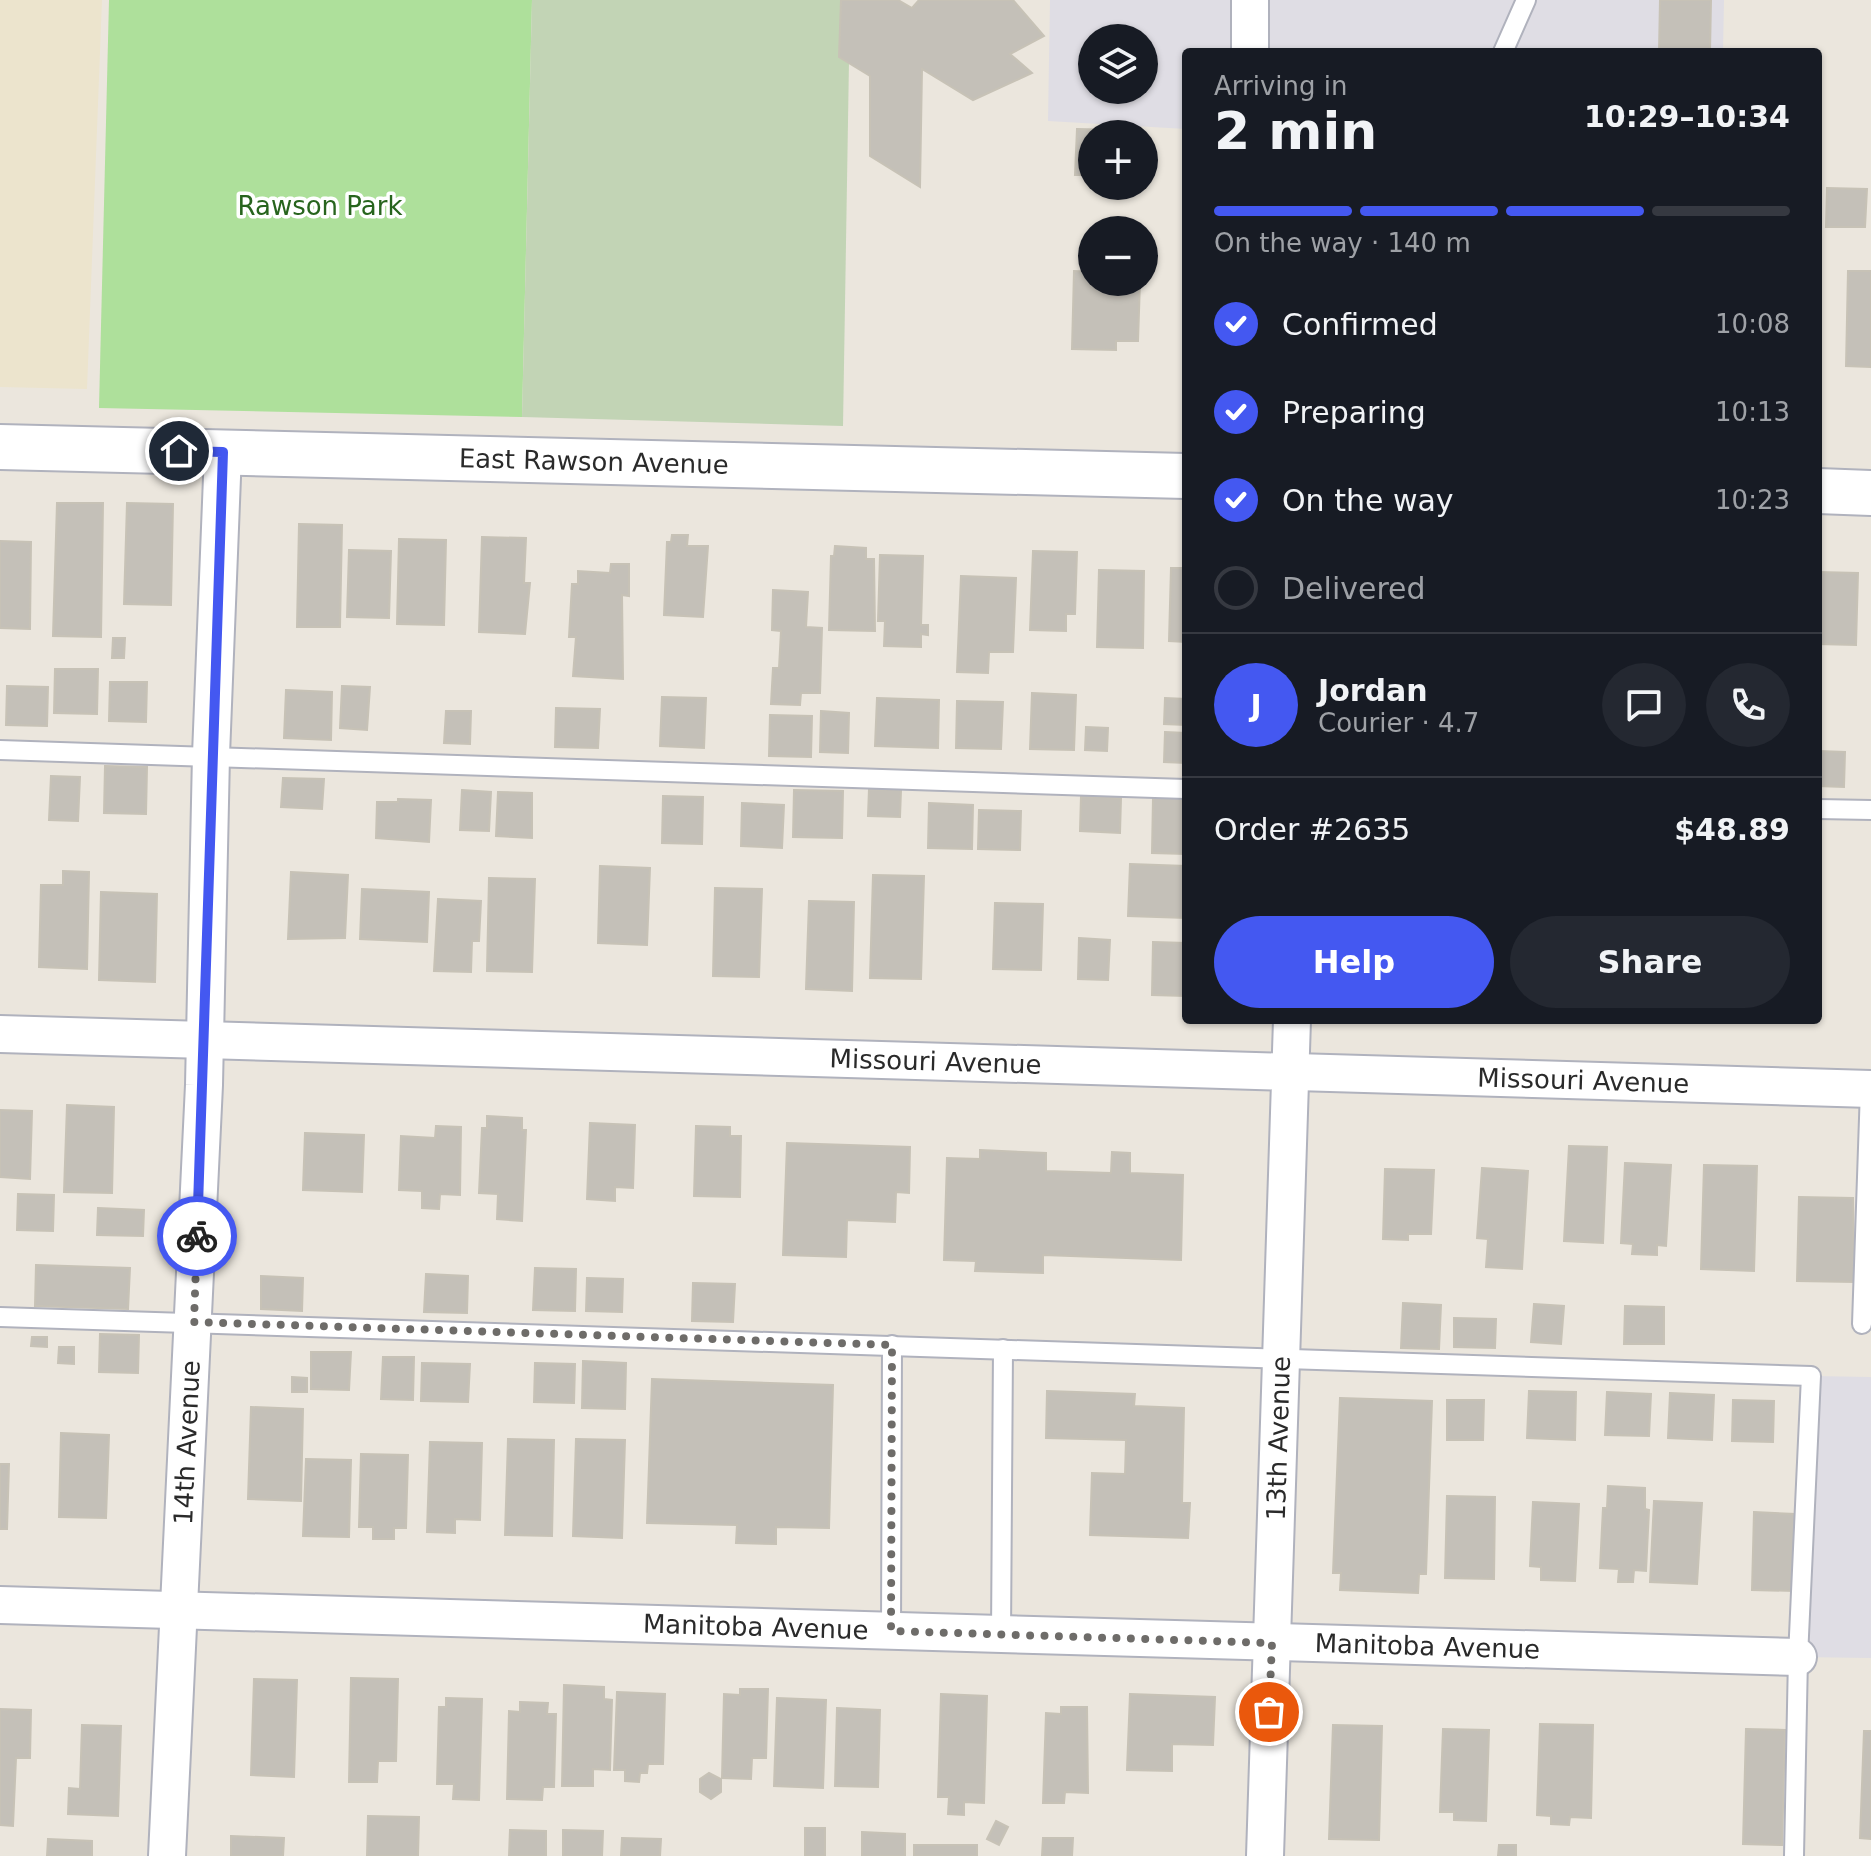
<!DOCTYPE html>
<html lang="en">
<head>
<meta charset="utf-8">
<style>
	body { margin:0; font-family:"DejaVu Sans",sans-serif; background:#242831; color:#f1f3f6; height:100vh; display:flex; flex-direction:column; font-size:30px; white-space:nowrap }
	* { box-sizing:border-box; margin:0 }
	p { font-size:26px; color:#9ea1a6 }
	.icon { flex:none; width:44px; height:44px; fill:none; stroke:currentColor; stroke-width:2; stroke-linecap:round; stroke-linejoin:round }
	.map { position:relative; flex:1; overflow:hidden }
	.sheet { position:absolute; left:1182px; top:48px; width:640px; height:976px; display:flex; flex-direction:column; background:#171b24; border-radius:8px; box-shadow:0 2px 6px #0004 }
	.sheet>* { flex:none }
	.buttons { position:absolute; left:1078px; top:24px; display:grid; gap:16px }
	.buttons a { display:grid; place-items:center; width:80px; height:80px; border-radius:50%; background:#171b24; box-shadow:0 2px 6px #0004; font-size:40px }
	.pin { position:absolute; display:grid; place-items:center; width:68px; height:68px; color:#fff; margin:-34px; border:4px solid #fff; border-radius:50%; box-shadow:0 2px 8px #0007 }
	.courier { position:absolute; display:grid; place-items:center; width:80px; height:80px; margin:-40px; border:6px solid #4458f1; border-radius:50%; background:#fff; color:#222; box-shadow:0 2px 10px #0007 }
	.headline em { font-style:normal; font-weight:800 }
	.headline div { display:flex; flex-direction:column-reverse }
	.headline { display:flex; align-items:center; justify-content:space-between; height:136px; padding:0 32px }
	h1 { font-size:52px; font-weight:800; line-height:60px }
	.bar { display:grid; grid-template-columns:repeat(4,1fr); gap:12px 8px; align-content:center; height:96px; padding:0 32px }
	.bar i { height:10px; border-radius:6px; background:#363941 }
	.bar .active { background:#4458f1 }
	.bar p { grid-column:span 4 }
	.line { display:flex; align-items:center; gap:20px; padding:0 32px; border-top:2px solid #363941 }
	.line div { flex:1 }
	.round { display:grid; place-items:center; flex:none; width:84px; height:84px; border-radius:42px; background:#242831 }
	ol { padding:0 32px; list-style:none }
	li { display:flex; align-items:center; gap:24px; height:88px }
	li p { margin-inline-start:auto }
	li .icon { padding:8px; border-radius:50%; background:#4458f1; color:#fff; stroke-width:4 }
	li:last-child { color:#9ea1a6 }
	li i { width:44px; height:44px; border:4px solid #363941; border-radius:50% }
	.action { display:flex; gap:16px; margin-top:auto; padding:16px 32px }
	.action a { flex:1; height:92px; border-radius:48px; background:#4458f1; color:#fff; font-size:32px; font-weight:800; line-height:92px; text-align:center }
	.action a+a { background:#242831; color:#f1f3f6 }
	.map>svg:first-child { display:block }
	.industrial { fill:#dfdde4; fill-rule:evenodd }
	.education { fill:#ece4cd }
	.green { fill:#aee09b }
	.cemetery { fill:#c2d4b5 }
	.building { fill:#c4c0b8; stroke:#c7c2b6; stroke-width:2 }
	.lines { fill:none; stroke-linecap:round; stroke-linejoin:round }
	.lane-casing { stroke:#b0b2bd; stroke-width:22 }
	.street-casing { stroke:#b0b2bd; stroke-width:40 }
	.secondary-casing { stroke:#b0b2bd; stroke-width:48 }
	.lane { stroke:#fff; stroke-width:18 }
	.street { stroke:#fff; stroke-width:36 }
	.secondary { stroke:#fff; stroke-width:44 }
	.done { stroke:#6e6c69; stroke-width:8; stroke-dasharray:0 14.4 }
	.route { stroke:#4458f1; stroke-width:10 }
	.labels { text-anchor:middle; stroke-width:7; stroke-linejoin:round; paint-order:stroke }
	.park-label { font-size:26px; fill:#27641d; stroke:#fff }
	.street-label { font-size:26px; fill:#2a2a2a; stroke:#fff }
</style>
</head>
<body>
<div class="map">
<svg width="1871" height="1856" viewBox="0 0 1871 1856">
	<rect width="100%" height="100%" fill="#ebe6dd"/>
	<g class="industrial">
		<path d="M 1050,0 L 1724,0 L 1723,52 L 1186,52 L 1186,129 L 1048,121 ZM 1092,38 L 1144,38 L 1144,90 L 1092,90 Z"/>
		<polygon points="1811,1376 1871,1377 1871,1658 1798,1657"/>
	</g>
	<polygon class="education" points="0,0 102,0 87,389 0,387"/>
	<polygon class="green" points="109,0 532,0 522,417 99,408"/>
	<polygon class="cemetery" points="532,0 850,0 843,426 522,417"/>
	<g class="building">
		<polygon points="841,0 898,0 912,8 919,0 1013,0 1044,36 1010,54 1032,73 973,100 922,69 920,187 870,156 870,76 839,57"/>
		<polygon points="1660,0 1711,0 1710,52 1659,52"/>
		<polygon points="1077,129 1120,130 1120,134 1092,134 1092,175 1075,175"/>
		<polygon points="1827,188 1867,189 1865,227 1826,227"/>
		<polygon points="1074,271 1092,272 1092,282 1140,282 1138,341 1116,341 1116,350 1072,349"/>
		<polygon points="1848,271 1871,271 1871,367 1846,366"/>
		<polygon points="57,503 103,503 101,637 53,636"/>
		<polygon points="127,503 173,504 171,605 124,604"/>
		<polygon points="299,524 342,525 340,627 297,627"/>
		<polygon points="672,535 688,535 687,546 708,546 703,617 664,615 667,542 671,542"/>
		<polygon points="482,537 526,538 524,583 530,583 525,634 479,632"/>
		<polygon points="399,539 446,540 444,625 397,624"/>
		<polygon points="0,541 31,542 30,629 0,628"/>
		<polygon points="835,546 866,548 866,559 874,559 875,631 829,630 831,556 834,556"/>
		<polygon points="349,550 391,551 389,618 347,617"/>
		<polygon points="1033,551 1077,552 1075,614 1066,614 1066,631 1030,630"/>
		<polygon points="880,555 923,556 921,625 928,625 928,635 921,634 921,647 884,646 885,621 878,621"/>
		<polygon points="611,564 629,564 629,596 622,595 623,679 573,676 576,637 569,637 572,584 578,584 578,571 610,573"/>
		<polygon points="1171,568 1186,568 1186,642 1169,641"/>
		<polygon points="1099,570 1144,571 1143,648 1097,647"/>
		<polygon points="1818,572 1858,573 1856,645 1818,644"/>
		<polygon points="961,576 1016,578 1013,652 989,652 988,673 957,672"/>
		<polygon points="773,590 808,592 806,627 822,628 820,693 801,693 800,705 771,704 773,668 779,668 781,631 772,630"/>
		<polygon points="113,638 125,638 124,658 112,658"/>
		<polygon points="55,669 98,669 97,714 54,713"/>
		<polygon points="110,682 147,682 146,722 109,721"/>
		<polygon points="7,686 48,687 47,726 6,725"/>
		<polygon points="342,686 370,687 367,730 340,728"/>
		<polygon points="286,690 332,692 331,740 284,738"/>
		<polygon points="1032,693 1076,695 1074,750 1030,749"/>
		<polygon points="662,697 706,698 704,748 660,746"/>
		<polygon points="877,698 939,700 938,748 875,746"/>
		<polygon points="1165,698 1186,699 1186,725 1164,724"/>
		<polygon points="957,701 1003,702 1001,749 956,748"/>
		<polygon points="556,708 600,709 598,748 555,747"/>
		<polygon points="446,711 471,711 470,744 444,743"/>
		<polygon points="821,711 849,713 848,753 820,752"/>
		<polygon points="770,715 812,716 811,757 769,756"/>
		<polygon points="1086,727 1108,728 1107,751 1085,750"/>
		<polygon points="1165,732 1186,733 1186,763 1164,762"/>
		<polygon points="1818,751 1845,752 1844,787 1818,786"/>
		<polygon points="105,766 147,767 146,814 104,813"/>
		<polygon points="51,776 80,777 78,821 49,820"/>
		<polygon points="283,778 324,779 322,809 281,807"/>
		<polygon points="869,789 901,790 900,817 868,816"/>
		<polygon points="462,790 491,792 489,831 460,830"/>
		<polygon points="794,790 843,791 842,838 793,837"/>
		<polygon points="498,792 532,793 532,838 496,836"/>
		<polygon points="663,796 703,797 702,844 662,843"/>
		<polygon points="1081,796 1121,798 1120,833 1080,831"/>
		<polygon points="1153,798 1186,798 1186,854 1152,853"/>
		<polygon points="398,799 431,800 429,842 376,838 377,802 398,802"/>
		<polygon points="742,803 784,805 782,848 741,846"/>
		<polygon points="929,803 973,805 972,849 928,848"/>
		<polygon points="979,810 1021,811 1020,850 978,849"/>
		<polygon points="1130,864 1186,866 1186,918 1128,916"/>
		<polygon points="600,866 650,868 647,945 598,943"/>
		<polygon points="63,871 89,872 87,969 39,967 41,885 63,885"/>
		<polygon points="291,872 348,875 345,938 288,939"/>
		<polygon points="873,875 924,876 921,979 870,978"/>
		<polygon points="489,878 535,879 532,972 487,971"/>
		<polygon points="715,888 762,889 759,977 713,976"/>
		<polygon points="362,889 429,892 427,942 360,939"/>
		<polygon points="101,892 157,894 155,982 99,980"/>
		<polygon points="438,899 481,901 479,941 472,941 471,972 434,971"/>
		<polygon points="809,901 854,902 852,991 806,989"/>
		<polygon points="995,903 1043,904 1041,970 993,969"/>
		<polygon points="1079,938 1110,940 1108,980 1078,979"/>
		<polygon points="1153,942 1186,943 1186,996 1152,995"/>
		<polygon points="67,1105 114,1107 112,1193 64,1192"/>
		<polygon points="0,1110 32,1111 30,1179 0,1177"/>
		<polygon points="487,1116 522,1118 522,1130 526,1130 522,1221 497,1219 498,1194 479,1193 482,1128 487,1128"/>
		<polygon points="590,1123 635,1125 633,1188 615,1187 615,1201 587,1199"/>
		<polygon points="436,1126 461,1127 460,1195 440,1194 439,1209 422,1208 422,1191 399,1190 401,1136 435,1138"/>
		<polygon points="696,1126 730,1127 730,1136 741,1136 740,1197 694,1196"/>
		<polygon points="305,1133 364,1135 362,1192 303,1190"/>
		<polygon points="787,1143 910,1147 909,1193 896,1192 895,1222 847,1220 846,1257 783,1255"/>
		<polygon points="1569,1146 1607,1147 1603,1243 1564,1241"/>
		<polygon points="980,1150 1046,1153 1046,1171 1111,1173 1112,1152 1130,1153 1130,1173 1183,1175 1181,1260 1043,1255 1043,1273 975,1271 976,1261 944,1260 947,1158 980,1159"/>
		<polygon points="1625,1163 1671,1165 1666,1246 1657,1245 1657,1255 1632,1254 1633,1244 1621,1243"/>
		<polygon points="1704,1165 1757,1166 1754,1271 1701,1269"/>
		<polygon points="1482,1168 1528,1171 1522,1269 1486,1267 1488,1239 1477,1238"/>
		<polygon points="1385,1169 1434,1170 1431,1234 1408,1234 1408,1240 1383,1239"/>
		<polygon points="18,1194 54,1195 53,1231 17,1230"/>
		<polygon points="1799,1197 1853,1198 1854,1282 1797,1281"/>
		<polygon points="98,1208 144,1210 143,1236 97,1235"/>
		<polygon points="36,1265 130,1268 128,1309 35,1306"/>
		<polygon points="535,1268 576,1269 575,1311 533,1310"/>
		<polygon points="426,1274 468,1276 467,1313 424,1312"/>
		<polygon points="261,1276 303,1278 302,1311 261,1309"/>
		<polygon points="587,1278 623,1279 622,1312 586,1311"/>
		<polygon points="693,1283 735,1284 733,1322 692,1321"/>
		<polygon points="1403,1303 1441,1305 1439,1349 1401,1348"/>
		<polygon points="1534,1304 1564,1306 1561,1344 1531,1342"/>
		<polygon points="1625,1306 1664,1307 1664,1344 1624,1344"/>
		<polygon points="1454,1318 1496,1319 1495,1348 1454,1347"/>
		<polygon points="100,1334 139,1335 138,1373 99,1372"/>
		<polygon points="32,1337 47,1337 47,1347 31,1346"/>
		<polygon points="59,1347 74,1347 74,1364 58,1363"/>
		<polygon points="311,1352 351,1352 349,1390 311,1389"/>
		<polygon points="383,1357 414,1357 413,1400 381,1399"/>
		<polygon points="583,1361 626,1363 625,1409 582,1408"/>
		<polygon points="422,1363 470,1364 468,1402 421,1401"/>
		<polygon points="535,1363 575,1364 574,1403 534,1402"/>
		<polygon points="292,1377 307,1378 307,1392 292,1392"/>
		<polygon points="652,1379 833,1385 829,1528 776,1527 776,1544 736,1543 737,1525 647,1523"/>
		<polygon points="1047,1391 1135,1394 1134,1406 1184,1408 1182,1503 1190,1503 1188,1538 1090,1535 1092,1473 1125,1474 1126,1440 1046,1438"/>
		<polygon points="1529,1391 1576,1392 1575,1440 1527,1438"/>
		<polygon points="1607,1392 1651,1394 1649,1436 1605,1435"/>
		<polygon points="1670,1393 1714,1395 1712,1440 1668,1438"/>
		<polygon points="1340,1398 1432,1401 1426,1574 1419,1574 1418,1593 1340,1590 1341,1573 1333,1573"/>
		<polygon points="1447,1400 1484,1400 1483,1440 1447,1440"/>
		<polygon points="1733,1400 1774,1401 1773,1442 1732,1441"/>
		<polygon points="251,1407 303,1409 301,1501 248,1499"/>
		<polygon points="61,1433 109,1435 106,1518 59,1517"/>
		<polygon points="508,1439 554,1440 552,1536 505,1535"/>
		<polygon points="576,1439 625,1440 622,1538 573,1536"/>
		<polygon points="430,1442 482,1443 480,1520 455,1519 455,1533 427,1532"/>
		<polygon points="361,1454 408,1455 406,1528 394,1528 394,1539 373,1539 373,1527 359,1527"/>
		<polygon points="306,1459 351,1460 349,1537 303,1536"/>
		<polygon points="0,1464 9,1464 7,1529 0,1529"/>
		<polygon points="1608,1486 1645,1488 1645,1509 1649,1510 1646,1571 1634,1570 1633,1582 1618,1582 1619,1569 1600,1568 1603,1508 1607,1508"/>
		<polygon points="1447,1496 1495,1497 1494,1579 1445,1578"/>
		<polygon points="1654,1501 1702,1503 1697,1584 1650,1582"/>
		<polygon points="1533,1502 1579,1504 1575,1581 1541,1580 1541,1567 1530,1566"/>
		<polygon points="1754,1512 1795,1514 1794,1591 1752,1590"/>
		<polygon points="351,1678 398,1679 396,1761 378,1761 377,1782 349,1782"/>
		<polygon points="254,1679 297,1680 294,1777 251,1775"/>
		<polygon points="564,1685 604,1687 604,1699 612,1700 610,1770 593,1769 593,1786 562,1786"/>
		<polygon points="740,1689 768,1689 766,1758 752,1758 751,1779 722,1778 724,1694 740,1695"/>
		<polygon points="617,1692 665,1694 663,1764 648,1764 647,1773 640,1773 639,1782 625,1781 625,1770 614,1770"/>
		<polygon points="941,1694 987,1696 984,1803 964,1802 964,1815 948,1814 949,1797 938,1797"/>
		<polygon points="1130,1694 1215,1697 1213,1745 1172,1744 1172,1771 1127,1770"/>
		<polygon points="446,1698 482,1699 479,1800 453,1799 454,1784 437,1784 439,1707 446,1707"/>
		<polygon points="777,1698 826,1700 823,1788 774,1786"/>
		<polygon points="520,1702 548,1703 547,1714 556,1714 554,1787 543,1787 542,1800 507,1799 509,1711 520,1712"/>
		<polygon points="1061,1707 1087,1707 1088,1793 1065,1792 1064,1803 1043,1803 1046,1713 1061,1714"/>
		<polygon points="837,1708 880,1710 878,1787 835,1786"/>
		<polygon points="0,1709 31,1710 30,1758 16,1758 13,1826 0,1825"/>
		<polygon points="1540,1724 1593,1725 1591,1818 1570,1817 1569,1825 1551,1824 1551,1816 1537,1815"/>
		<polygon points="82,1725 121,1726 118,1816 68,1814 69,1788 80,1789"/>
		<polygon points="1333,1725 1382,1726 1379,1840 1329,1839"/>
		<polygon points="1443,1729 1489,1730 1486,1821 1454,1820 1454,1812 1440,1812"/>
		<polygon points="1746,1729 1785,1730 1782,1845 1743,1844"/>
		<polygon points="1864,1731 1871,1731 1871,1839 1860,1838"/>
		<polygon points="709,1773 721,1779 721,1792 711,1799 700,1792 700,1779"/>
		<polygon points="368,1816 419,1817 418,1856 367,1856"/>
		<polygon points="996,1821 1008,1827 999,1845 987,1839"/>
		<rect x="805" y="1828" width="20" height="28"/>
		<polygon points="510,1830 546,1831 546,1856 509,1856"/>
		<polygon points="563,1830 603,1831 602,1856 563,1856"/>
		<polygon points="862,1832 905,1834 905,1856 862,1856"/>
		<polygon points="231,1836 284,1838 283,1856 231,1856"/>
		<polygon points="622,1838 661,1839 660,1856 621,1856"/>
		<polygon points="1043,1838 1073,1838 1072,1856 1042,1856"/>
		<polygon points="48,1839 92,1841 92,1856 47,1856"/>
		<rect x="914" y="1845" width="63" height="11"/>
		<polygon points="1499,1845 1516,1845 1516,1856 1498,1856"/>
	</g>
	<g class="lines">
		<defs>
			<g id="lane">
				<polyline points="1503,52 1526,0"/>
				<polyline points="0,750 1186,789"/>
				<polyline points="1818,809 1871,810"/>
				<polyline points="0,1317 1811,1376 1798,1657 1794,1856"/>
				<polyline points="1862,1324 1870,1089"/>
				<polyline points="891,1631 892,1345"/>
				<polyline points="1001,1635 1003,1349"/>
			</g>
			<g id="street">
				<polyline points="1250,52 1250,0"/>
				<path id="s1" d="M 0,1034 L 1871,1089"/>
				<path id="s2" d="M 0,1605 L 1798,1657"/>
				<path id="s3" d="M 167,1856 L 204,1085 L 211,755 L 223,452"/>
				<path id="s4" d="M 1265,1856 L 1292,1020"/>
			</g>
			<g id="secondary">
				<path id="s5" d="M 0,447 L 1186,476"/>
				<polyline points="1818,491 1871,493"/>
			</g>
		</defs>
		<use href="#lane" class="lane-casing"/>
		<use href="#street" class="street-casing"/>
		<use href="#secondary" class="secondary-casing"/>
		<use href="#lane" class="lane"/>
		<use href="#street" class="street"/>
		<use href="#secondary" class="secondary"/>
	</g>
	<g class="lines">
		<polyline class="done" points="197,1236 194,1322 892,1345 891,1631 1272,1643 1269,1712"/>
		<polyline class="route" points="179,451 223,452 197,1236"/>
	</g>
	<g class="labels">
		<g class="park-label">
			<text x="320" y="215">Rawson Park</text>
		</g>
		<g class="street-label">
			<text dy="9" stroke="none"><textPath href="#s5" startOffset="594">East Rawson Avenue</textPath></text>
			<text dy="9" stroke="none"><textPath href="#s1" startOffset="936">Missouri Avenue</textPath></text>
			<text dy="9" stroke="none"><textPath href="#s1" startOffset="1584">Missouri Avenue</textPath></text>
			<text dy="9" stroke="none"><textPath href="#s4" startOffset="418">13th Avenue</textPath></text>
			<text dy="9" stroke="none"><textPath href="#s3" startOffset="414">14th Avenue</textPath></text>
			<text dy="9" stroke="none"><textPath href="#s2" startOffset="756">Manitoba Avenue</textPath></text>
			<text dy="9" stroke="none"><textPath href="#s2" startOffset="1428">Manitoba Avenue</textPath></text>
		</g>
	</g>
</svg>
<div class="buttons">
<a><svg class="icon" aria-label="layers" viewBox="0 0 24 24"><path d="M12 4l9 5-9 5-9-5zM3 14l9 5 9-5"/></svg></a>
<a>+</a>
<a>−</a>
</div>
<div class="pin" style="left:1269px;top:1712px;background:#ea580c"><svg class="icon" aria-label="bag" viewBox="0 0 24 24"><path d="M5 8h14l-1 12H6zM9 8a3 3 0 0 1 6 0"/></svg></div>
<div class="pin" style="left:179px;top:451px;background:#1f2937"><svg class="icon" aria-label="home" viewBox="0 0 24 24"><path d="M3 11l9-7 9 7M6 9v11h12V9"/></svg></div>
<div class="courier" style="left:197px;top:1236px"><svg class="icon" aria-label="bike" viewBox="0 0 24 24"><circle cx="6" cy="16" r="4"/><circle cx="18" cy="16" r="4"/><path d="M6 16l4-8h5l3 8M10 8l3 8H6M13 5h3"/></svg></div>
<section class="sheet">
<div class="headline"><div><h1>2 min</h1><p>Arriving in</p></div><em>10:29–10:34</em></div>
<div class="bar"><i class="active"></i><i class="active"></i><i class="active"></i><i></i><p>On the way · 140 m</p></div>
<ol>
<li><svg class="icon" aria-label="check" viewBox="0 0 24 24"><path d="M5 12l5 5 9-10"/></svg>Confirmed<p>10:08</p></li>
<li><svg class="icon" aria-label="check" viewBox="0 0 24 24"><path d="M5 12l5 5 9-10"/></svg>Preparing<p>10:13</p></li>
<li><svg class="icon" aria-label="check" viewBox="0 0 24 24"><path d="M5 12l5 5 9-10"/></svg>On the way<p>10:23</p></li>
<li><i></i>Delivered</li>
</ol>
<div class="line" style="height:144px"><b class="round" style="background:#4458f1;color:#fff">J</b><div><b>Jordan</b><p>Courier · 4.7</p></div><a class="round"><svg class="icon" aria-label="chat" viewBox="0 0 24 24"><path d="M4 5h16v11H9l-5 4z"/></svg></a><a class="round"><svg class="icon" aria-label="phone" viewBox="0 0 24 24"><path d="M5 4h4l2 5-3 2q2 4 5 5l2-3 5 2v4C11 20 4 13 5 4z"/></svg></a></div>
<div class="line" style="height:104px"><div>Order #2635</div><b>$48.89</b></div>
<div class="action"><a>Help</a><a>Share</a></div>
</section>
</div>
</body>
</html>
